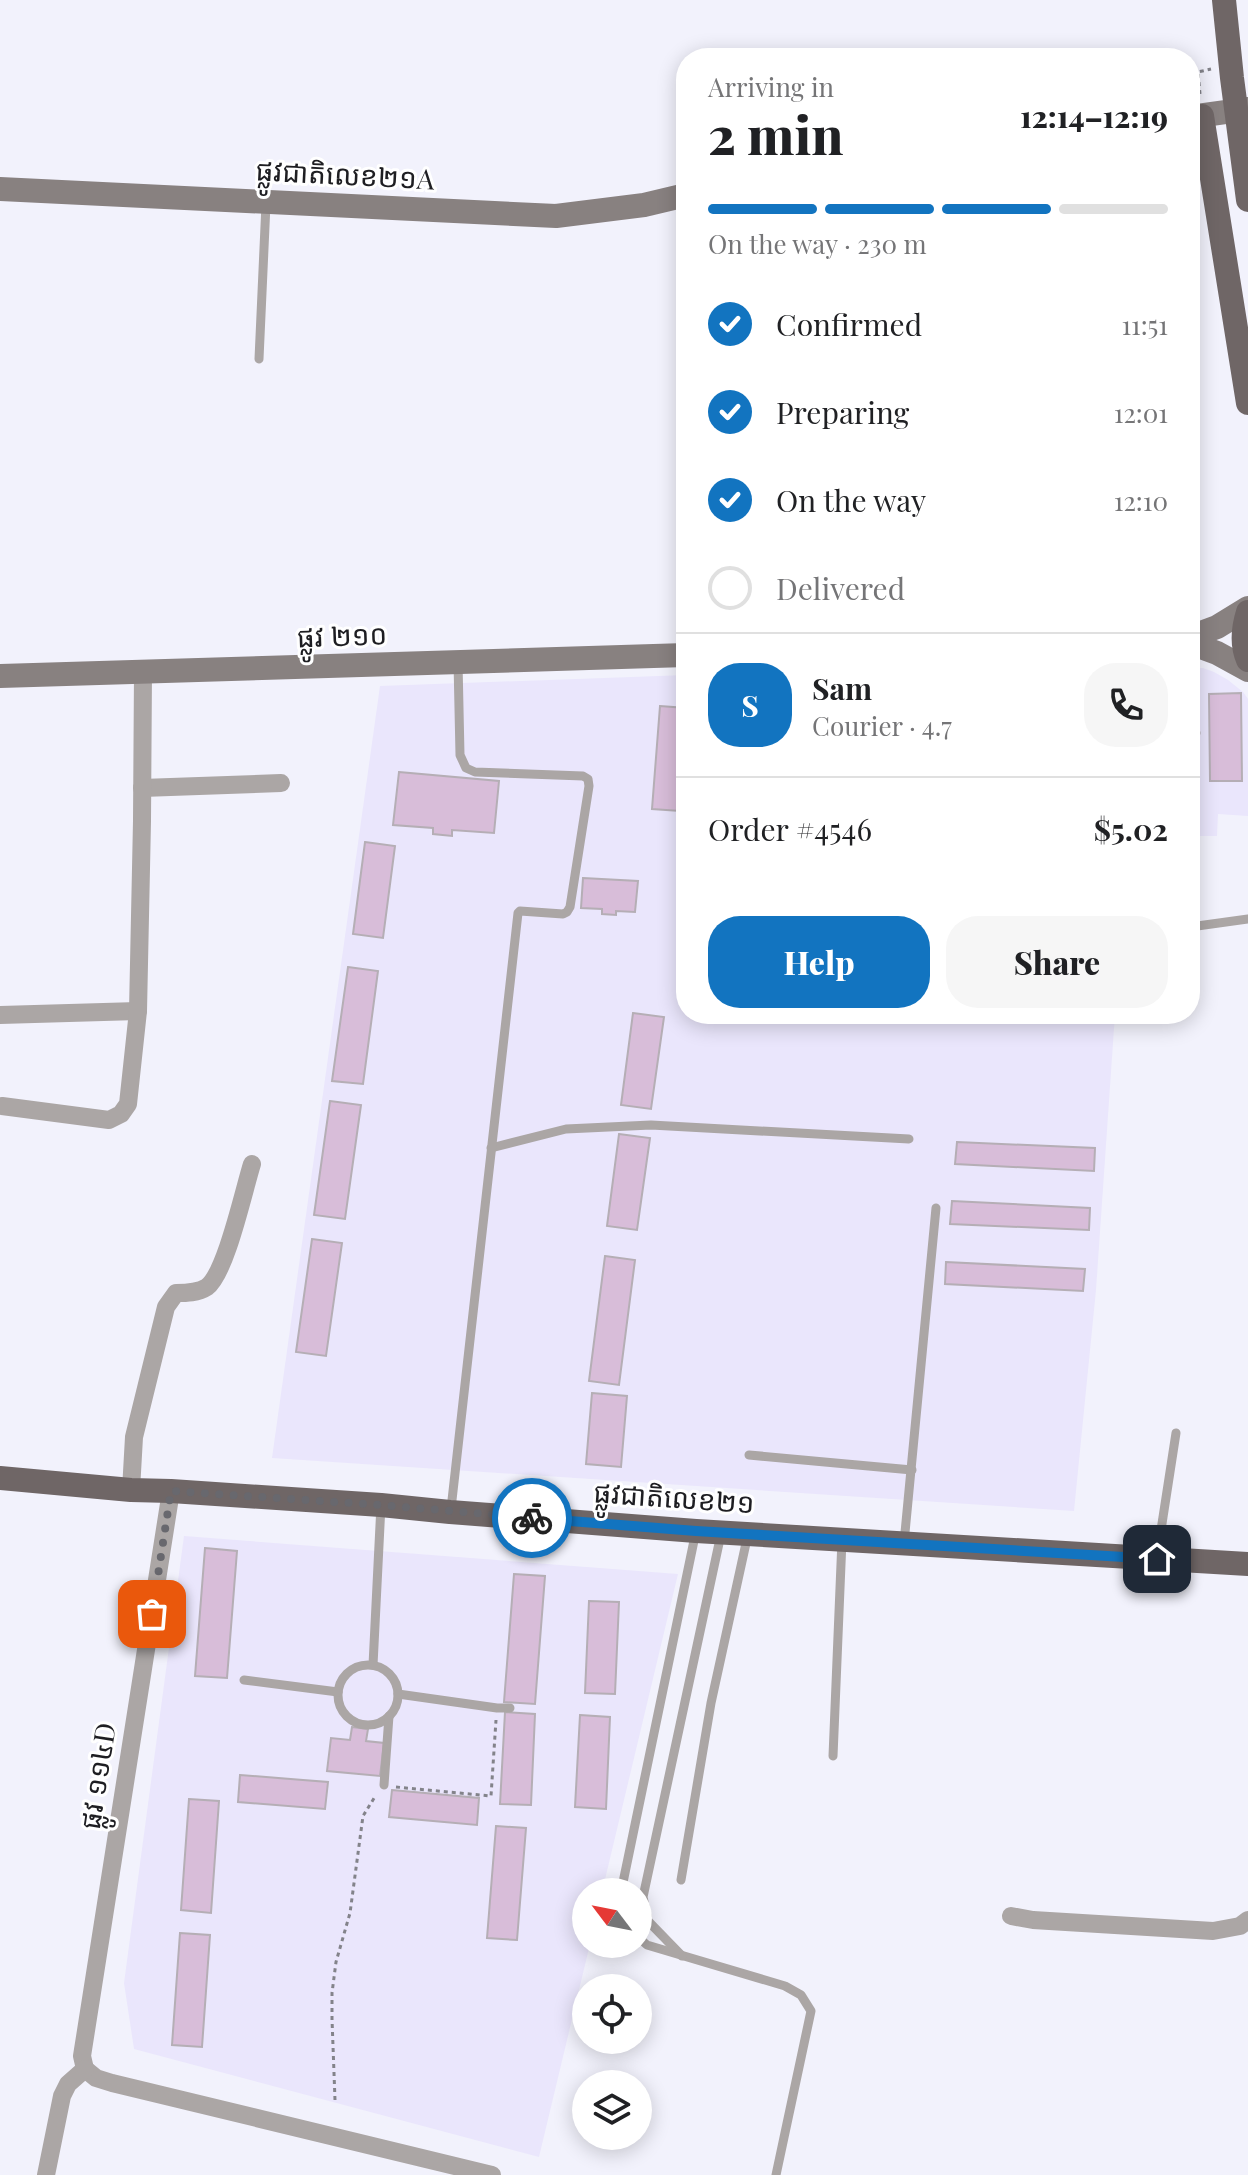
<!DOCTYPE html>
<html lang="en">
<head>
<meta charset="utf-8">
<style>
	body { margin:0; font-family:"Playfair Display","Noto Sans Khmer",serif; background:#f6f6f6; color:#202124; height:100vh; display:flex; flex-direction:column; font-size:30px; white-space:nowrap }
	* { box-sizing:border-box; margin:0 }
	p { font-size:26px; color:#757577 }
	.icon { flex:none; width:44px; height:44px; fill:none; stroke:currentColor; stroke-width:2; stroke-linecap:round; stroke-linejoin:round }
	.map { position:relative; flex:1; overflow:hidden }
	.panel { position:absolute; left:676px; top:48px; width:524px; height:976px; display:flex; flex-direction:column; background:#fff; border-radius:32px; box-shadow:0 4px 20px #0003 }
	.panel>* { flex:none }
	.needle { width:52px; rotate:302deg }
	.controls { position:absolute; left:572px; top:1878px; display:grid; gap:16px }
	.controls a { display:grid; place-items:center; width:80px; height:80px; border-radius:50%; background:#fff; box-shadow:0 4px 20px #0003; font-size:40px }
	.pin { position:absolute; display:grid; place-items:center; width:68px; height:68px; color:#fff; margin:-34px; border-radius:16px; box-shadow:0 4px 12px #0006 }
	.courier { position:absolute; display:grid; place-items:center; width:80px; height:80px; margin:-40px; border:6px solid #1274c0; border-radius:50%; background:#fff; color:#222; box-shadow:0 2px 10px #0007 }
	.summary em { font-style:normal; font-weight:800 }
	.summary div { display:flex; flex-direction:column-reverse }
	.summary { display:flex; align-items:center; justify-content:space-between; height:136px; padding:0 32px }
	h1 { font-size:52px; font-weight:800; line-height:60px }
	.bar { display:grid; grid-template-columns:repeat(4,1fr); gap:12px 8px; align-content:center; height:96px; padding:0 32px }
	.bar i { height:10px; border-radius:6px; background:#e0e0e0 }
	.bar .active { background:#1274c0 }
	.bar p { grid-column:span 4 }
	.line { display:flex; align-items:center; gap:20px; padding:0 32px; border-top:2px solid #e0e0e0 }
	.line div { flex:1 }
	.round { display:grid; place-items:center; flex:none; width:84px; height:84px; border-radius:32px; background:#f6f6f6 }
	ol { padding:0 32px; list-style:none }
	li { display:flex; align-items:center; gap:24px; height:88px }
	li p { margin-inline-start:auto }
	li .icon { padding:8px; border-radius:50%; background:#1274c0; color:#fff; stroke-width:4 }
	li:last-child { color:#757577 }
	li i { width:44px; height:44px; border:4px solid #e0e0e0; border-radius:50% }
	.button { display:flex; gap:16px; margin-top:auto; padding:16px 32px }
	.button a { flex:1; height:92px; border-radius:32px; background:#1274c0; color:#fff; font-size:32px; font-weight:800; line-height:92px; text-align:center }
	.button a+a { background:#f6f6f6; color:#202124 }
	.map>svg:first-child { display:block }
	.education { fill:#eae6fc }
	.building { fill:#d8bdd9; stroke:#b5aeb5; stroke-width:2 }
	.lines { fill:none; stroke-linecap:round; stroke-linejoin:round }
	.path { stroke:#83838a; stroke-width:3; stroke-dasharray:4 4; stroke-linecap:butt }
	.lane { stroke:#aba6a5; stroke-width:9 }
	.street { stroke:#aba6a5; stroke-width:18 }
	.secondary { stroke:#888180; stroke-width:24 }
	.primary { stroke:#6f6666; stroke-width:24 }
	.primary-bridge { stroke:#6f6666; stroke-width:24 }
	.done { stroke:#68686e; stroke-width:8; stroke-dasharray:0 14.4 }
	.route { stroke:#1274c0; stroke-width:10 }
	.labels { text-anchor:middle; stroke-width:6; stroke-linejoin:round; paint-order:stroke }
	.street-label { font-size:28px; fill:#1e1e22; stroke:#fff }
</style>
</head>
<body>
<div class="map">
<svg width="1248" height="2175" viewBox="0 0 1248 2175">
	<rect width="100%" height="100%" fill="#f2f2fc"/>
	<g class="education">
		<polygon points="1190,668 1203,668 1214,672 1228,680 1243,692 1248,699 1248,816 1218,814 1217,836 1190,836"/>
		<polygon points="686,675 686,1014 1115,1014 1096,1290 1074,1511 272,1458 380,686"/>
		<polygon points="184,1536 678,1574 602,1892 586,1892 586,1944 590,1944 539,2157 134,2049 124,1983"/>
	</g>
	<g class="building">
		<polygon points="1241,693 1242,781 1210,781 1209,694"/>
		<polygon points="660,706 686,708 686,741 680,811 652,809"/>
		<polygon points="399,772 499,781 494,833 452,830 452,836 433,834 433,828 393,825"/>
		<rect x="1190" y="798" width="9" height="30"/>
		<polygon points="365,842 395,846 383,938 353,934"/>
		<polygon points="583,878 638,881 635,912 616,911 616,915 602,914 602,909 581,908"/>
		<polygon points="348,967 378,971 363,1084 332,1081"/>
		<polygon points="633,1013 664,1017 651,1109 621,1105"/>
		<polygon points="330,1101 361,1105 345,1219 314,1215"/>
		<polygon points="619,1134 650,1138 637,1230 607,1226"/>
		<polygon points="957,1142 1095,1148 1094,1171 955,1164"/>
		<polygon points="952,1201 1090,1208 1089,1230 950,1224"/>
		<polygon points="312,1239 342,1243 326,1356 296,1352"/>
		<polygon points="605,1256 635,1260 619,1385 589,1381"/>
		<polygon points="946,1262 1085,1269 1083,1291 945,1284"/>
		<polygon points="592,1393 627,1396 621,1467 586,1464"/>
		<polygon points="205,1548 237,1551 227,1678 195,1676"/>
		<polygon points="514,1574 545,1576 535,1704 504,1702"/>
		<polygon points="589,1601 619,1602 615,1694 585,1693"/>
		<polygon points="505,1712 535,1714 531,1805 500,1804"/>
		<polygon points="580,1715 610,1717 606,1809 575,1807"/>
		<polygon points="352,1727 368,1729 366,1741 384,1743 380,1776 327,1771 331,1738 350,1740"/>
		<polygon points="240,1775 328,1782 325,1809 238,1802"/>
		<polygon points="392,1790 479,1798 477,1825 389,1817"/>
		<polygon points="189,1799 219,1801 211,1913 181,1910"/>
		<polygon points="496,1826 526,1828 517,1940 487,1938"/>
		<polygon points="180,1933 210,1935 202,2047 172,2045"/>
	</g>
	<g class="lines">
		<g class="path">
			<polyline points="1200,94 1198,72 1211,69"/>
			<polyline points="396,1787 491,1796 496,1720"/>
			<polyline points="335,2100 332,2019 332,1993 336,1962 350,1913 363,1816 376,1795"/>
		</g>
		<g class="lane">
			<polyline points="259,359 266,204"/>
			<polyline points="1190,733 1196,733"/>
			<polyline points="1190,927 1248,919"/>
			<polyline points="491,1148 566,1129 651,1125 909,1139"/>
			<polyline points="749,1455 912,1470"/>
			<polyline points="451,1509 518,913 520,911 563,914 567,912 570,907 589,786 588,779 583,776 475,772 466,768 460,755 458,662"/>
			<polyline points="904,1543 936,1208"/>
			<polyline points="1157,1556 1176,1433"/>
			<polyline points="373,1665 381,1505"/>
			<circle cx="368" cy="1695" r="30"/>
			<polyline points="244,1680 338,1692"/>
			<polyline points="398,1694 497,1708 510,1708"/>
			<polyline points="833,1756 842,1540"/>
			<polyline points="384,1785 389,1716"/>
			<polyline points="681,1880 711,1703 748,1534"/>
			<polyline points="621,1892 696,1531"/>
			<polyline points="638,1937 647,1945 785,1986 801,1995 811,2011 776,2175"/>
			<polyline points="682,1956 648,1921 643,1897 721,1534"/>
		</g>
		<g class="street">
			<polyline points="142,788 281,783"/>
			<polyline points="0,1015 138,1011"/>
			<polyline points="2,1106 109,1120 121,1114 128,1104 138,1011 142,821 143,672"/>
			<path d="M 131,1490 L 134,1437 L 166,1307 L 176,1293 C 186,1293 198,1293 207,1287 C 226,1273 244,1189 252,1164"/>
			<polyline points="1011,1916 1033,1920 1213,1931 1240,1926 1248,1920"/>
			<polyline points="85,2069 82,2056 171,1491"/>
			<polyline points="85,2069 96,2078 112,2083 492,2175"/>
			<polyline points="46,2175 62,2096 68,2084 85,2069"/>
		</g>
		<g class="secondary">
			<polyline points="1190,117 1248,109"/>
			<polyline points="0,189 556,216 644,205 686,195"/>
			<polyline points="1190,637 1217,627 1248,608"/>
			<polyline points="1190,643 1217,653 1248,670"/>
			<polyline points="0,676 686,655"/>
		</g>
		<g class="primary">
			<polyline points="1202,116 1248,403"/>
			<path d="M 1248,612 C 1243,628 1241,644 1248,660"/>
			<polyline points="0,1478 131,1490 171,1491 381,1505 450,1512 696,1531 1248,1564"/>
		</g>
		<polyline class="primary-bridge" points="1224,0 1232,78 1248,200"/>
	</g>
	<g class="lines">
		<polyline class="done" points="152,1614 171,1491 381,1505 532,1518"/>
		<polyline class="route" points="532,1518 696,1531 1157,1559"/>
	</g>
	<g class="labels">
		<g class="street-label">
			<text transform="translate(345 175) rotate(3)" y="10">ផ្លូវជាតិលេខ២១A</text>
			<text transform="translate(342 636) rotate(-2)" y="10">ផ្លូវ ២១០</text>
			<text transform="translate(674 1498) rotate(4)" y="10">ផ្លូវជាតិលេខ២១</text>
			<text transform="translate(98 1776) rotate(-81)" y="10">ផ្លូវ ១១៤D</text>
		</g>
	</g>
</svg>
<div class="controls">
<a><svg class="needle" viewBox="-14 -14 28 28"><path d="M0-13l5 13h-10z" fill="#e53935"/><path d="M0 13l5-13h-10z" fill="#757577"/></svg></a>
<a><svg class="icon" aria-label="locate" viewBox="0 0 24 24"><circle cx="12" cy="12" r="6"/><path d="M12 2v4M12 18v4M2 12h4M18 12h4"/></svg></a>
<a><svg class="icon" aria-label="layers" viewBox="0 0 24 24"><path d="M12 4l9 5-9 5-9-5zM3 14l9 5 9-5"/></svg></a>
</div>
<div class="pin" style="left:152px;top:1614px;background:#ea580c"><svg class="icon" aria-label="bag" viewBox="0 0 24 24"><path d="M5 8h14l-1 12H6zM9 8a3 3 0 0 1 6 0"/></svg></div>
<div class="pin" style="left:1157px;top:1559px;background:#1f2937"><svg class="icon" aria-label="home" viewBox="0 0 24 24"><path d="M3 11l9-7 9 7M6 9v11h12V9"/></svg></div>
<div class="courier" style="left:532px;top:1518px"><svg class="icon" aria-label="bike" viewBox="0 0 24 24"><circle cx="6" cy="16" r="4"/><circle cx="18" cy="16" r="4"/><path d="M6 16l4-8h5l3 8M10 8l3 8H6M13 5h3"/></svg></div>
<section class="panel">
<div class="summary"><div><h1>2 min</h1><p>Arriving in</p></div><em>12:14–12:19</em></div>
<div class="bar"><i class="active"></i><i class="active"></i><i class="active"></i><i></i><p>On the way · 230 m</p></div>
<ol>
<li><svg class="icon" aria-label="check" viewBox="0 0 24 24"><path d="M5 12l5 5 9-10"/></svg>Confirmed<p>11:51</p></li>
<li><svg class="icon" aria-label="check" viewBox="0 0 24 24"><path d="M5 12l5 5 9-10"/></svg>Preparing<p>12:01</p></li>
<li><svg class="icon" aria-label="check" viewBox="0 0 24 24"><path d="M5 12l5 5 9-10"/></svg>On the way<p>12:10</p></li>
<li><i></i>Delivered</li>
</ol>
<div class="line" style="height:144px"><b class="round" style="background:#1274c0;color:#fff">S</b><div><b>Sam</b><p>Courier · 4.7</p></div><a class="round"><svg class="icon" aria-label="phone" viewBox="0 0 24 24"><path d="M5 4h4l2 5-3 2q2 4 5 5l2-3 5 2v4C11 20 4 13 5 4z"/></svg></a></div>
<div class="line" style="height:104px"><div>Order #4546</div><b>$5.02</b></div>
<div class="button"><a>Help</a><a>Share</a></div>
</section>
</div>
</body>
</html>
